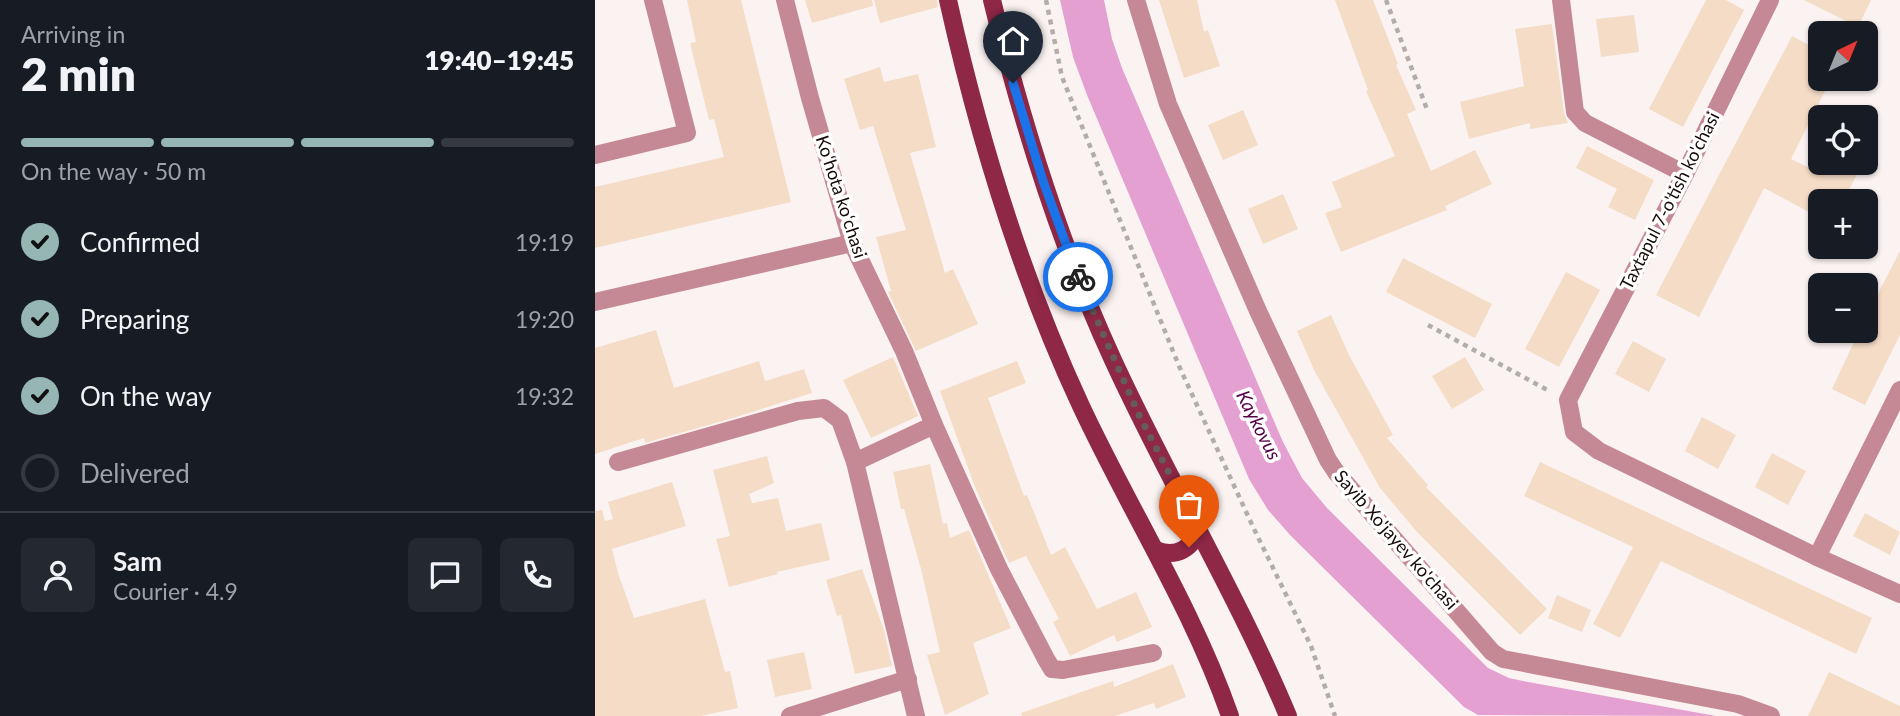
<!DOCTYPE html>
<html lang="en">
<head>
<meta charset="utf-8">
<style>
	body { margin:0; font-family:Lato,sans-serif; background:#242831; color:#f1f3f6; height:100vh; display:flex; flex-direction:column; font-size:26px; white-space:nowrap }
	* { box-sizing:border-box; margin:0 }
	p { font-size:23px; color:#9ea1a6 }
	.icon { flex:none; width:38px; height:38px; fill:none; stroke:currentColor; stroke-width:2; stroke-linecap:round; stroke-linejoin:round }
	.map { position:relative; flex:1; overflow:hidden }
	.panel { display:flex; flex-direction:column; background:#171b24; width:595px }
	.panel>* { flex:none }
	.needle { width:46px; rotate:43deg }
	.controls { position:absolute; left:1213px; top:21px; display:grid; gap:14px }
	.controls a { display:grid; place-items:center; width:70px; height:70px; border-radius:10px; background:#171b24; box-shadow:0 2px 5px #0004; font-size:35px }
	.pin { position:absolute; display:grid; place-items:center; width:60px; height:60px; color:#fff; margin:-72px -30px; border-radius:50% 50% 50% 0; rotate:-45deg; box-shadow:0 0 7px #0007 }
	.pin .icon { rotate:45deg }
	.courier { position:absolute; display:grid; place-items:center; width:70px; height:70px; margin:-35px; border:5px solid #1a73e8; border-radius:50%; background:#fff; color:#222; box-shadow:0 2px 9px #0007 }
	.head em { font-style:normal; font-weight:800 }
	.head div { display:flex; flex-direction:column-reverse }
	.head { display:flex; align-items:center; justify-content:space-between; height:119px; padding:0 21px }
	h1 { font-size:46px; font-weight:800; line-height:52px }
	.bar { display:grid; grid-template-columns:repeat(4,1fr); gap:10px 7px; align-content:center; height:84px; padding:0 21px }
	.bar i { height:9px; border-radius:5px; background:#363941 }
	.bar .current { background:#95b6b3 }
	.bar p { grid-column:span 4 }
	.line { display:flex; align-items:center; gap:18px; padding:0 21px; border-top:2px solid #363941 }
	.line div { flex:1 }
	.round { display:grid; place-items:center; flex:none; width:74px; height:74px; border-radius:10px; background:#242831 }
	ol { padding:0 21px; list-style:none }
	li { display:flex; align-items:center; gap:21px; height:77px }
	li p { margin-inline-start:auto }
	li .icon { padding:7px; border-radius:50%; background:#95b6b3; color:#111; stroke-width:4 }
	li:last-child { color:#9ea1a6 }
	li i { width:38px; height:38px; border:4px solid #363941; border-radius:50% }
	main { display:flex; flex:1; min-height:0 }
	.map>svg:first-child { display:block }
	.water { fill:#e5a0d2 }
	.building { fill:#f5dcc6 }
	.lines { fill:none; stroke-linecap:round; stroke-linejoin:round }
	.path { stroke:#b4abaa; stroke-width:4.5; stroke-dasharray:5 5; stroke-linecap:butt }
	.minor { stroke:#c48994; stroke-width:18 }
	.major { stroke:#8f2747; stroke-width:18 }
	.done { stroke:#665c5a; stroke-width:7; stroke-dasharray:0 12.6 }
	.route { stroke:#1a73e8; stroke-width:9 }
	.labels { text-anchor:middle; stroke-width:7; stroke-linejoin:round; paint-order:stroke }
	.street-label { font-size:18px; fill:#150a08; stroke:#fff }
	.water-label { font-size:19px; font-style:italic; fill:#550047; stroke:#fff }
</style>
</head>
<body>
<main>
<section class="panel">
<div class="head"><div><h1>2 min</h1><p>Arriving in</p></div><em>19:40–19:45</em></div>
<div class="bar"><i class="current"></i><i class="current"></i><i class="current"></i><i></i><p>On the way · 50 m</p></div>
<ol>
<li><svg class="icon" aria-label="check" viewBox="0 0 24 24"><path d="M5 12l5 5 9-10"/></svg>Confirmed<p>19:19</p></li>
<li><svg class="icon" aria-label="check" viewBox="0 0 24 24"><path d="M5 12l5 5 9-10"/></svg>Preparing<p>19:20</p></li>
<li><svg class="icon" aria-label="check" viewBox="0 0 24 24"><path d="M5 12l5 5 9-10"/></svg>On the way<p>19:32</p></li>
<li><i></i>Delivered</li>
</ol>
<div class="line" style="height:126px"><a class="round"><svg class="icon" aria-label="person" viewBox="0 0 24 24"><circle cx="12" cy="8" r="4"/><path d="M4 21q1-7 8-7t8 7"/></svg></a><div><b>Sam</b><p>Courier · 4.9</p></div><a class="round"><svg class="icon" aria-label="chat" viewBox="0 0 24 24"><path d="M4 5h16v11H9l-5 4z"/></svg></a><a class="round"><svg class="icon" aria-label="phone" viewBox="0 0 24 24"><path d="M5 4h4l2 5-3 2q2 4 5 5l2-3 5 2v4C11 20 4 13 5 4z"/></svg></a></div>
</section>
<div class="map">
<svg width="1305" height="716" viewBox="0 0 1305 716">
	<rect width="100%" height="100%" fill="#fbf3f2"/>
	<polygon class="water" points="465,0 509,0 517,39 527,68 688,442 707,478 732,508 893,668 914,678 928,681 1121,716 883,715 869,707 695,535 673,510 654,479 492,95 478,57"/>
	<g class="building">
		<polygon points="92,0 146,0 196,202 0,248 0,187 129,157 119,119 114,120 95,43 101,42"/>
		<polygon points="210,0 277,0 278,6 217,23"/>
		<polygon points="279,0 342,0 343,7 285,23"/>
		<polygon points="564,0 602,0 609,32 613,30 625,66 589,78"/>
		<polygon points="740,0 778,0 803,64 801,65 821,110 812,114 836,171 880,150 897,184 850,206 852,210 746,252 730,213 747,207 737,182 800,156 771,91 773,90"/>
		<polygon points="1111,0 1131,0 1149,10 1088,127 1054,109"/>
		<polygon points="1209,0 1276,0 1263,27"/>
		<polygon points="1039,15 1044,52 1006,57 1001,19"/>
		<polygon points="957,24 969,113 973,123 935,129 935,123 874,139 865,102 929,86 920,29"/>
		<polygon points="1197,36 1225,51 1225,79 1236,79 1196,159 1229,175 1235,163 1268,163 1248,201 1225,201 1225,218 1169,188 1104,317 1061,295"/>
		<polygon points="285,67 289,82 323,74 341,147 315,153 350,273 358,269 383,324 321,351 293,292 296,291 281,237 311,230 278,126 265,130 249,79"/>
		<polygon points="648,110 663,145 628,160 613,125"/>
		<polygon points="992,146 1059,180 1040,220 1013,207 1022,189 981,168"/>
		<polygon points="688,194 703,229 668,244 653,209"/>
		<polygon points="1305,251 1305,335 1270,405 1237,389 1264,331 1270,331 1270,319"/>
		<polygon points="808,258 897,304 880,338 791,292"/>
		<polygon points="971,272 1005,290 964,367 930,349"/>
		<polygon points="736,315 754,355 798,435 792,438 833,485 831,487 952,609 925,635 822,532 785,488 719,370 702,331"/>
		<polygon points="61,330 79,388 164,361 170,381 209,369 217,393 138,418 50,443 49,438 0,454 0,348"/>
		<polygon points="1038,341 1071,359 1054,392 1020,374"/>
		<polygon points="298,357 323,416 276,438 248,380"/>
		<polygon points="870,357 889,390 857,409 837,376"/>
		<polygon points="422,361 431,383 393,398 429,496 432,495 456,555 470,547 502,609 541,592 557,627 522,642 519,635 475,656 458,622 464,619 431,556 414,563 380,487 345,391"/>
		<polygon points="1107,417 1141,435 1123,469 1090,451"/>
		<polygon points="1177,453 1211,471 1193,505 1160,487"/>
		<polygon points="172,456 179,483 154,494 157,503 183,498 191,531 226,523 235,560 182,572 183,574 134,587 121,539 135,536 118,470"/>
		<polygon points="945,462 1277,618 1261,654 1066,561 1025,638 998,624 1038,547 929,496"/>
		<polygon points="335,464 348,524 352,523 355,538 374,530 416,628 378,643 394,694 350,715 332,655 345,652 326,569 309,509 306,509 298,472"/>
		<polygon points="77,482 91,526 17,549 23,573 39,618 110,599 130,672 135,671 143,708 106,716 0,716 0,511 7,510 10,521 18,519 13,502"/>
		<polygon points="1270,513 1305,532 1295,555 1258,536"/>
		<polygon points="267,569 289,630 297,666 260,674 246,615 242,616 231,580"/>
		<polygon points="962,595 996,610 987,632 953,618"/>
		<polygon points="209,652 217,689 180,697 172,660"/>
		<polygon points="578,664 591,697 561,709 559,703 520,716 427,716 426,713 518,681 519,687"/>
		<polygon points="1234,672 1305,706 1305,716 1213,716"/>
	</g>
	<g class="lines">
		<g class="path">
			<polyline points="451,0 467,77 584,366 659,529 716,646 740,716"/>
			<polyline points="791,0 833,112"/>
			<polyline points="833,325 956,392"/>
		</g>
		<g class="minor">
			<polyline points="190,0 215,98 257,243 309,351 339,425 404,569 451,659 457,669 468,670 558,653"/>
			<polyline points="541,0 573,104 663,311 733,460 741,472 897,652 908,659 1143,704 1176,716"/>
			<polyline points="966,0 980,112 990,123 1090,174"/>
			<polyline points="1175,0 1090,174 973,400 979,432 1004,451 1222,557 1305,594"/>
			<polyline points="0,155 92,133 58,0"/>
			<polyline points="0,302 257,243"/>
			<polyline points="23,462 203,411 229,408 245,420 260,462 339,425"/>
			<polyline points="260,462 321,716"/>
			<polyline points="1222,557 1305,390"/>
			<polyline points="195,716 313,679"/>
		</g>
		<g class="major">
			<path d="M 353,0 C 384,139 426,277 486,406 C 535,511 597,607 635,716"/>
			<path d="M 397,0 C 427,123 465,245 518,360 C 573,480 642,594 693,716"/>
			<path d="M 561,550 C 580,558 600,549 602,527"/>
		</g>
	</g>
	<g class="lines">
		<polyline class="done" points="483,277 544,415 602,527 601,535 594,547"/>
		<polyline class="route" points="418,83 448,181 483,277"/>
	</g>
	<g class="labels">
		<g class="street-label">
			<text transform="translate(246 197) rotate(72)" y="6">Koʻhota koʻchasi</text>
			<text transform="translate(1075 201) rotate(-63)" y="6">Taxtapul 7-o'tish ko'chasi</text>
			<text transform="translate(801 540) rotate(49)" y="6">Sayib Xo'jayev ko'chasi</text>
		</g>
		<g class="water-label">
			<text transform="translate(664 425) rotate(63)" y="7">Kaykovus</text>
		</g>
	</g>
</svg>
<div class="controls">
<a><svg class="needle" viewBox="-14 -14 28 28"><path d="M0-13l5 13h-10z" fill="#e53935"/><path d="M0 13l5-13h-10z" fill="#9ea1a6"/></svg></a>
<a><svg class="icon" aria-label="locate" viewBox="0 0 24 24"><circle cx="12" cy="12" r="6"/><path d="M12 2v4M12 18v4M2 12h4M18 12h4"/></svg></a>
<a>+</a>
<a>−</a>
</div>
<div class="pin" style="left:594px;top:547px;background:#ea580c"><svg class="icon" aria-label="bag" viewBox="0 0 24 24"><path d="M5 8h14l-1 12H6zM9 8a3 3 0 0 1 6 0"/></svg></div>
<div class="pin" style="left:418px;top:83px;background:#1f2937"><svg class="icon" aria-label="home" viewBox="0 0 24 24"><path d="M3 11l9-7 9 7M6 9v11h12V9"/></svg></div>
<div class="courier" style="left:483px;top:277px"><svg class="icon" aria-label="bike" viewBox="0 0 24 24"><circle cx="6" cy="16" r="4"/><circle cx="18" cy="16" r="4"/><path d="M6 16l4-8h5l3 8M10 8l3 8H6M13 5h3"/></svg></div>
</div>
</main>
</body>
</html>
